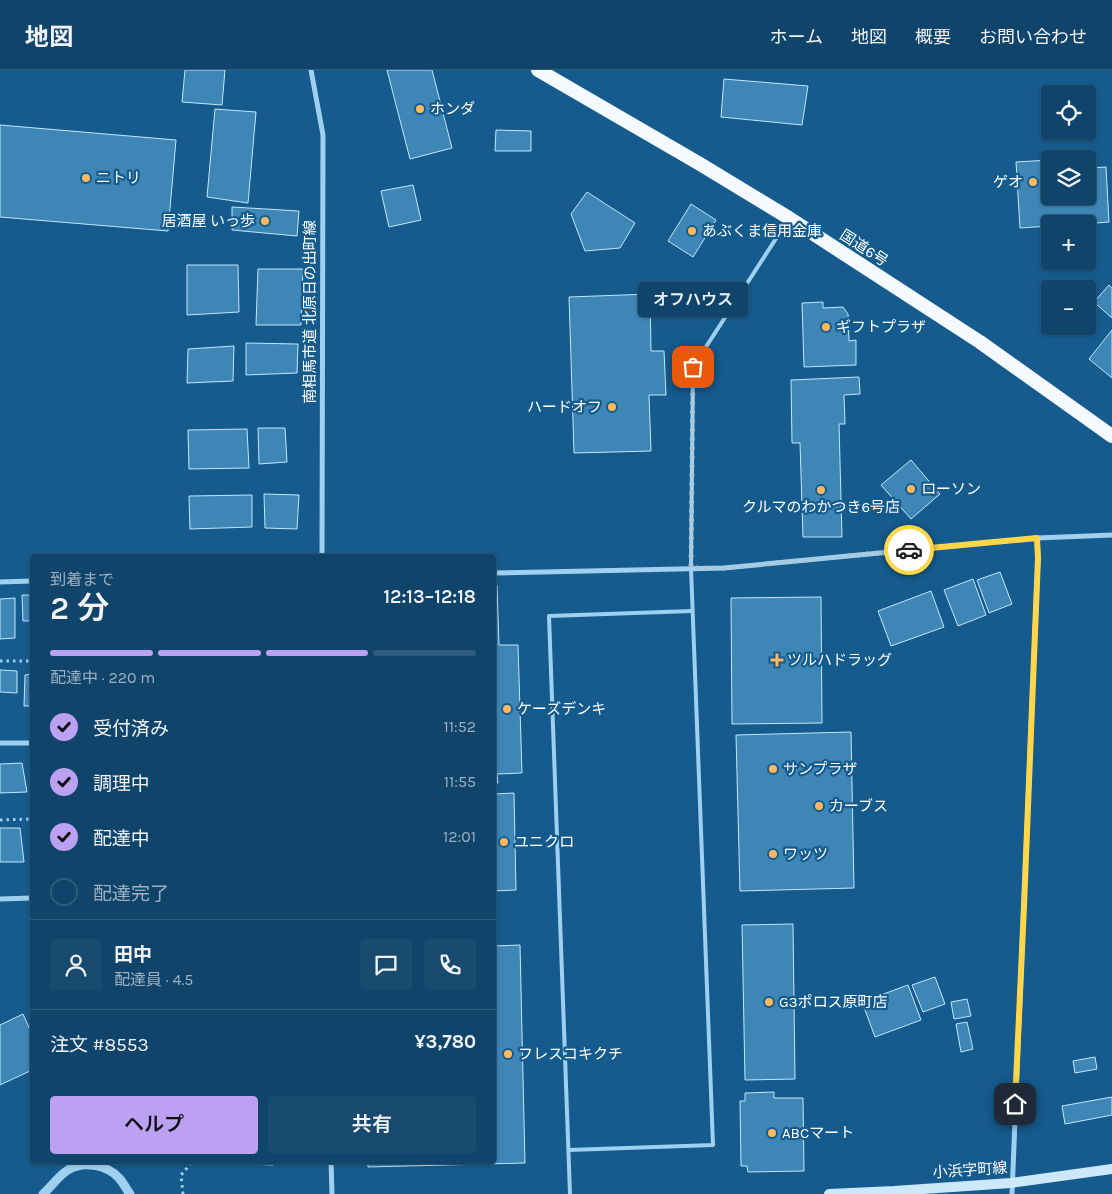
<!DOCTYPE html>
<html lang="ja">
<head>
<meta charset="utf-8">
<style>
	body { margin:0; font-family:Karla,"Noto Sans JP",sans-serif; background:#194b70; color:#f1f3f6; height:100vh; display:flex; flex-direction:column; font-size:19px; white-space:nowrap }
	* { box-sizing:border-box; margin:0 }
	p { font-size:16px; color:#9cb0c1 }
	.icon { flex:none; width:28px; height:28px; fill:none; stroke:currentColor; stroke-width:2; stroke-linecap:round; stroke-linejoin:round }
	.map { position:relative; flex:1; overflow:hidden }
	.panel { position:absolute; left:30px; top:484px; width:466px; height:610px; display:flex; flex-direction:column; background:#10446a; border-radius:5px; box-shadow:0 1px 4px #0004,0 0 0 1px #305c7e }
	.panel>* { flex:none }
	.buttons { position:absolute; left:1041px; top:15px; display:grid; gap:10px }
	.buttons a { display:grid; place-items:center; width:55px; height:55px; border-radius:5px; background:#10446a; box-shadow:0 1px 4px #0004,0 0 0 1px #305c7e; font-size:25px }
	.pin { position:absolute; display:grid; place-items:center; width:42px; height:42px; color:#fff; margin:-21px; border-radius:10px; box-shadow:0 2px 8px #0006 }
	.courier { position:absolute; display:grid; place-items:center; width:50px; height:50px; margin:-25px; border:4px solid #ffd54a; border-radius:50%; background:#fff; color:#222; box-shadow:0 1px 6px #0007 }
	.bubble { position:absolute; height:35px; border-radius:5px; background:#10446a; box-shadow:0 1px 4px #0004,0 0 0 1px #305c7e; font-size:16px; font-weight:600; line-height:35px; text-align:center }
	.overview em { font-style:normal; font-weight:600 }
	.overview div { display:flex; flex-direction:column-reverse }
	.overview { display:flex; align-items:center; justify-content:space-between; height:85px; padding:0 20px }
	h1 { font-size:32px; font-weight:600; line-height:38px }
	.bar { display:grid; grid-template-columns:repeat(4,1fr); gap:8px 5px; align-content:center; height:60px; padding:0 20px }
	.bar i { height:6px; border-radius:4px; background:#305c7e }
	.bar .current { background:#bca0f2 }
	.bar p { grid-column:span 4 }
	.line { display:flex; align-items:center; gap:12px; padding:0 20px; border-top:1px solid #305c7e }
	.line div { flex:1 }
	.round { display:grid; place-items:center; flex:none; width:52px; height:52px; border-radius:5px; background:#194b70 }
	ol { padding:0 20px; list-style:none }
	li { display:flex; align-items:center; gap:15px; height:55px }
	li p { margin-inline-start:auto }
	li .icon { padding:5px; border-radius:50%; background:#bca0f2; color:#111; stroke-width:4 }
	li:last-child { color:#9cb0c1 }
	li i { width:28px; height:28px; border:2px solid #305c7e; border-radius:50% }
	.primary-button { display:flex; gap:10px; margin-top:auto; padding:10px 20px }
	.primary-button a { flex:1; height:58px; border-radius:5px; background:#bca0f2; color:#111; font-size:20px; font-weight:600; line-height:58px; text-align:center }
	.primary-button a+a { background:#194b70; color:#f1f3f6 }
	header { display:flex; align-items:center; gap:30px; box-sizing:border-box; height:70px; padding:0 25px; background:#10446a; border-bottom:1px solid #305c7e }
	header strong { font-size:24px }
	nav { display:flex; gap:28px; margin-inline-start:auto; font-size:18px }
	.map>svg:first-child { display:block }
	.building { fill:#3d86b6; stroke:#c6e6fb }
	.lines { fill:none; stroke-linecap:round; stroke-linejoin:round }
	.path { stroke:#9fd0f0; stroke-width:3; stroke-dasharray:2.5 4; stroke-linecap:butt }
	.service { stroke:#9fd0f0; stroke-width:4 }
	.minor { stroke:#9fd0f0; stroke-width:5 }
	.tertiary { stroke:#9fd0f0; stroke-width:9 }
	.secondary { stroke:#cde8fb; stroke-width:10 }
	.trunk { stroke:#f4faff; stroke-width:14 }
	.done { stroke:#adc6d7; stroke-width:5; stroke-dasharray:0 9 }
	.route { stroke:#ffd54a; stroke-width:6 }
	.poi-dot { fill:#ffb85e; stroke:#155b8d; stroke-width:2 }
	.labels { text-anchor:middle; stroke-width:4.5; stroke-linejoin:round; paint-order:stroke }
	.poi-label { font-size:15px; fill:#fff; stroke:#155b8d; text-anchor:start }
	.street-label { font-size:15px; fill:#fff; stroke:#155b8d }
</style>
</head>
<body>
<header>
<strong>地図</strong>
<nav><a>ホーム</a><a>地図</a><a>概要</a><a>お問い合わせ</a></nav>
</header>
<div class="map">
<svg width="1112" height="1124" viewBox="0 0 1112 1124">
	<rect width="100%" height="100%" fill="#155b8d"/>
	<g class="building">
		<polygon points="185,0 225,0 222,35 182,32"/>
		<polygon points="387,0 432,0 452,78 410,89"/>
		<polygon points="724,9 808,16 802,55 721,47"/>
		<polygon points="215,39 256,42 248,133 207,127"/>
		<polygon points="0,55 176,70 168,161 0,147"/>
		<polygon points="496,60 531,61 531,81 495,81"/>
		<polygon points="1050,90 1050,126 1088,126 1088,98 1106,97 1109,152 1084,154 1050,154 1050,156 1020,158 1016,92"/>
		<polygon points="413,115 421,150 389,157 381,121"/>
		<polygon points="587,122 635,153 620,178 585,181 571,144"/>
		<polygon points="691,134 716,150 693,187 668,171"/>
		<polygon points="232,137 299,141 297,166 232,160"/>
		<polygon points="187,195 238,195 239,242 187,245"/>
		<polygon points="258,199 303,199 301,255 256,255"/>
		<polygon points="1109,215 1112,218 1112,248 1094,232"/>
		<polygon points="650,224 651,281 664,281 666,325 649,325 651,381 574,383 569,227"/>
		<polygon points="823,232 823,238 843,237 848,244 849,271 856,270 856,295 804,297 802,233"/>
		<polygon points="1112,260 1112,308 1089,289"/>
		<polygon points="246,273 298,274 297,303 246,305"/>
		<polygon points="234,276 233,311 187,313 188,279"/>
		<polygon points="859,307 860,324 844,325 845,354 839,354 842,467 803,467 800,373 792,373 791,310"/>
		<polygon points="258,358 285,358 287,392 259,394"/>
		<polygon points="247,359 249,398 189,399 188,360"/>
		<polygon points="911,390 940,424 911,449 881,415"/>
		<polygon points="264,424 299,425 297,459 265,458"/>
		<polygon points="252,425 252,457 190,459 189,426"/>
		<polygon points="1000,502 1012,534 989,543 977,510"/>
		<polygon points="973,509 986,545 958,556 944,520"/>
		<polygon points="494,515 497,515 499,575 518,575 522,703 497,704 498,713 494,713"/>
		<polygon points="931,521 944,557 891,576 878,541"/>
		<polygon points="22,525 32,525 32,551 23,551"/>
		<polygon points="821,527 822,653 732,654 731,528"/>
		<polygon points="15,528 15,568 0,569 0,529"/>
		<polygon points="0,600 17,601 17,623 0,622"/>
		<polygon points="32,604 32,636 24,636 25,605"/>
		<polygon points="851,662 854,818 740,821 736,665"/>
		<polygon points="22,693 27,722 0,723 0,694"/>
		<polygon points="514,723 516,820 494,821 494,724"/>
		<polygon points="0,758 20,758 24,792 0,792"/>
		<polygon points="793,854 795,1009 745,1010 742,855"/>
		<polygon points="520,875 525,1093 368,1097 368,1091 494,1091 494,876"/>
		<polygon points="935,907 945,934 923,942 912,915"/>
		<polygon points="908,915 921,950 875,967 862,932"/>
		<polygon points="967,929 971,946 954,949 951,932"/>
		<polygon points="23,944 32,964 32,1000 0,1015 0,955"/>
		<polygon points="967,952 973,979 961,982 956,954"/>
		<polygon points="1095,987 1097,999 1075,1003 1073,991"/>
		<polygon points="774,1022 774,1028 803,1028 804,1101 748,1102 747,1096 741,1096 740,1031 745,1031 745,1023"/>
		<polygon points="1112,1027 1112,1045 1065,1054 1062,1036"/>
		<polygon points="226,1091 273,1091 273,1095 226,1093"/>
	</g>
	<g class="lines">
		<g class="path">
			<polyline points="0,591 32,591"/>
			<polyline points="0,750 32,749"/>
			<polyline points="183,1124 181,1105 193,1091"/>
		</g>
		<g class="service">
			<polyline points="569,1080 713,1075 691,498 693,297 788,150"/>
			<polyline points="570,1124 549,546 692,541"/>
		</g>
		<g class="minor">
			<polyline points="311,0 323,65 322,486"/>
			<polyline points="494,503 724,498 1037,468"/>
			<polyline points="0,512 32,511"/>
			<polyline points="0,673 32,673"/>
			<polyline points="0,829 32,828"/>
			<polyline points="331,1091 332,1124"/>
			<polyline points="1012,1124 1038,488 1037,468 1112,465"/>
		</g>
		<path class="tertiary" d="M 43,1124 C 52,1116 58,1106 68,1100 C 83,1090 107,1095 119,1108 C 123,1112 126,1119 130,1124"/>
		<polyline class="secondary" points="829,1124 894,1121 1011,1113 1112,1099"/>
		<polyline class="trunk" points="538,0 700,94 789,148 980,272 1112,366"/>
	</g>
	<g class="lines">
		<polyline class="done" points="693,297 691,498 724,498 909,480"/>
		<polyline class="route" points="909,480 1037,468 1038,488 1024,836 1015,1034"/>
	</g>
	<g class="poi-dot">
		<circle cx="420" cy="39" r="5"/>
		<circle cx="86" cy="108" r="5"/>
		<circle cx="1033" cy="112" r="5"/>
		<circle cx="265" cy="151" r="5"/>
		<circle cx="692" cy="161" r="5"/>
		<circle cx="826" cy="257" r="5"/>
		<circle cx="612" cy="337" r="5"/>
		<circle cx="911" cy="419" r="5"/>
		<circle cx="821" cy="420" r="5"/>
		<path d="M774.5 582.5h5v5h5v5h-5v5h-5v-5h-5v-5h5z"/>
		<circle cx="507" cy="639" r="5"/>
		<circle cx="773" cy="699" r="5"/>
		<circle cx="819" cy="736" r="5"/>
		<circle cx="504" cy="772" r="5"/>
		<circle cx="773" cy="784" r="5"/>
		<circle cx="769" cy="932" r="5"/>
		<circle cx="508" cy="984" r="5"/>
		<circle cx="772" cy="1063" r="5"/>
	</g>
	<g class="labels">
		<g class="poi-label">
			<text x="430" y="44">ホンダ</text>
			<text x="96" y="113">ニトリ</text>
			<text x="1023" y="117" text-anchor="end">ゲオ</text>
			<text x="255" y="156" text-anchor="end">居酒屋 いっ歩</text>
			<text x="702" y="166">あぶくま信用金庫</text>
			<text x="836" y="262">ギフトプラザ</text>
			<text x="602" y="342" text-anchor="end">ハードオフ</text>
			<text x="921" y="424">ローソン</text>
			<text x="821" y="442" text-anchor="middle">クルマのわかつき6号店</text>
			<text x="787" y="595">ツルハドラッグ</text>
			<text x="517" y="644">ケーズデンキ</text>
			<text x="783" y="704">サンプラザ</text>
			<text x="829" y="741">カーブス</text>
			<text x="514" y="777">ユニクロ</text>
			<text x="783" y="789">ワッツ</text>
			<text x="779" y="937">G3ポロス原町店</text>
			<text x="518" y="989">フレスコキクチ</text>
			<text x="782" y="1068">ABCマート</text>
		</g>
		<g class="street-label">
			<text transform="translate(864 178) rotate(33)" y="5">国道6号</text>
			<text transform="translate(310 242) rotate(-90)" y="5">南相馬市道 北原日の出町線</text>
			<text transform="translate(970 1100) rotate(-4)" y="5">小浜字町線</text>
		</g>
	</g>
</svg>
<div class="buttons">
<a><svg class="icon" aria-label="locate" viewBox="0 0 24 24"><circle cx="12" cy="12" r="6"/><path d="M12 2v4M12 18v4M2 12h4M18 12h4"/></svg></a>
<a><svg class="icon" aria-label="layers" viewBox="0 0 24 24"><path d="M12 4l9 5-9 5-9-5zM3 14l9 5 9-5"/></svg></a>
<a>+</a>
<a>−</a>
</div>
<div class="pin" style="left:693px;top:297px;background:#ea580c"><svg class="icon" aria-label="bag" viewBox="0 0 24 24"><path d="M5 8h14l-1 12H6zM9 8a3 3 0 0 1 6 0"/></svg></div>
<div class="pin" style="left:1015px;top:1034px;background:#1f2937"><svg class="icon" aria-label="home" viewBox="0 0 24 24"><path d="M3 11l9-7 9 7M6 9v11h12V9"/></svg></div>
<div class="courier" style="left:909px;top:480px"><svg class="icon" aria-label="car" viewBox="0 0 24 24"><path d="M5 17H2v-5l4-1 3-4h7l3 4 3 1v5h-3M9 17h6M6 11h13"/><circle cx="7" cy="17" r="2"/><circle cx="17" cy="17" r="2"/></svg></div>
<div class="bubble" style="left:638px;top:212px;width:110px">オフハウス</div>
<section class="panel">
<div class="overview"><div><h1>2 分</h1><p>到着まで</p></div><em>12:13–12:18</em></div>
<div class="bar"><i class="current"></i><i class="current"></i><i class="current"></i><i></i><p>配達中 · 220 m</p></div>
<ol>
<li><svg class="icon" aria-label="check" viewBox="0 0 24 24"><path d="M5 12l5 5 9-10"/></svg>受付済み<p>11:52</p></li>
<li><svg class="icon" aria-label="check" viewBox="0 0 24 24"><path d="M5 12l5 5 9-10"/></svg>調理中<p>11:55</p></li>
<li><svg class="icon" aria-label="check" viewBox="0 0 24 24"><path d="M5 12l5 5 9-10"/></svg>配達中<p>12:01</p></li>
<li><i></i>配達完了</li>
</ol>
<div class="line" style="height:90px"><a class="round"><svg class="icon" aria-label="person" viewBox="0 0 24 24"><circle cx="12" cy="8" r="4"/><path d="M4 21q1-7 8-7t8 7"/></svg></a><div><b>田中</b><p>配達員 · 4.5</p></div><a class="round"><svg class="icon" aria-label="chat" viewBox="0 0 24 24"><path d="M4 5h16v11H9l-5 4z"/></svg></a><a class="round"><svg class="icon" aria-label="phone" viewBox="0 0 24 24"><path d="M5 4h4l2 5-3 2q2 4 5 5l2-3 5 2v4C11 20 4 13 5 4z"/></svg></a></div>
<div class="line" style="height:65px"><div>注文 #8553</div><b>¥3,780</b></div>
<div class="primary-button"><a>ヘルプ</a><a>共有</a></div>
</section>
</div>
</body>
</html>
